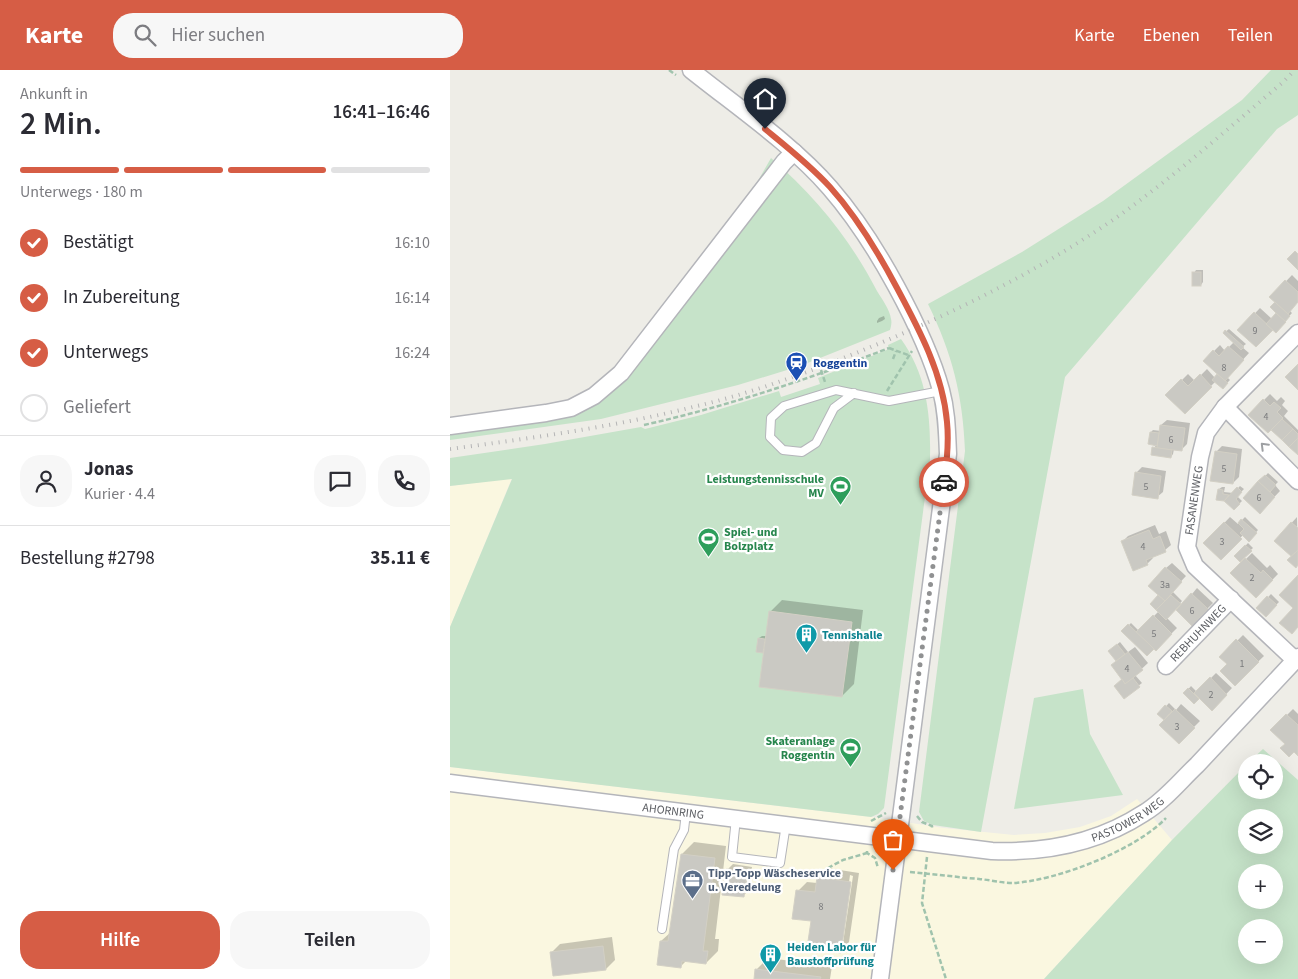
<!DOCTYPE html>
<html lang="de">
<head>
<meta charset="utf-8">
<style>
	body { margin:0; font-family:"Source Sans 3",sans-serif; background:#f7f7f7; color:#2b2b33; height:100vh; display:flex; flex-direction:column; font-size:19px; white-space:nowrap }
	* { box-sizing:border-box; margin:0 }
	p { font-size:16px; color:#7c7c81 }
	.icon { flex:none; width:28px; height:28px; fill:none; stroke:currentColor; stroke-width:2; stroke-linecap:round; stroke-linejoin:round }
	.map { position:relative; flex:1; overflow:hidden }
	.side { display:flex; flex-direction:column; background:#fff; width:450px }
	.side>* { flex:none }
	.tools { position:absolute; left:788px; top:684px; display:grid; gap:10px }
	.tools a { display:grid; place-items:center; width:45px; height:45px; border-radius:50%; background:#fff; box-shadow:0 5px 20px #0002; font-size:25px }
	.pin { position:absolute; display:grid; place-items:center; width:42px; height:42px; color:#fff; margin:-51px -21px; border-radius:50% 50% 50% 0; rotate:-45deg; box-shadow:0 0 5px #0007 }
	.pin .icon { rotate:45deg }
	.courier { position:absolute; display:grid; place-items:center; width:50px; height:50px; margin:-25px; border:4px solid #d65d45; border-radius:50%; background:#fff; color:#222; box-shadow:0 1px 6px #0007 }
	.headline em { font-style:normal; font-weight:600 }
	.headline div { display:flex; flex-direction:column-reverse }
	.headline { display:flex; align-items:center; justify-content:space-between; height:85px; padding:0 20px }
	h1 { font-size:32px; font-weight:600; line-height:38px }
	.bar { display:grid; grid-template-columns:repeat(4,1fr); gap:8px 5px; align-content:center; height:60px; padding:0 20px }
	.bar i { height:6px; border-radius:4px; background:#e1e1e2 }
	.bar .active { background:#d65d45 }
	.bar p { grid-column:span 4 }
	.line { display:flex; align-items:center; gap:12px; padding:0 20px; border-top:1px solid #e1e1e2 }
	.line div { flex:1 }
	.round { display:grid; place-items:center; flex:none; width:52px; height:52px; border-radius:20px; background:#f7f7f7 }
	ol { padding:0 20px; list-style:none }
	li { display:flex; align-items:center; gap:15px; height:55px }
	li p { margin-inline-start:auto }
	li .icon { padding:5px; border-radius:50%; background:#d65d45; color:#fff; stroke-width:4 }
	li:last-child { color:#7c7c81 }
	li i { width:28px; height:28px; border:2px solid #e1e1e2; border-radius:50% }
	.button { display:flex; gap:10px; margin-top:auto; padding:10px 20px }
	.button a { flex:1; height:58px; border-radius:20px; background:#d65d45; color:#fff; font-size:20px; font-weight:600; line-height:58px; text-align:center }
	.button a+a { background:#f7f7f7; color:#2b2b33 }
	header { display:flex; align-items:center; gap:30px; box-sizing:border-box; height:70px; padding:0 25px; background:#d65d45; color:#fff }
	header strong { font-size:24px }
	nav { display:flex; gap:28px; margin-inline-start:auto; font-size:18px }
	.search { width:350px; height:45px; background:#f7f7f7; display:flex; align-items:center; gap:12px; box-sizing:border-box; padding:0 18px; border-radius:20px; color:#7c7c81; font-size:19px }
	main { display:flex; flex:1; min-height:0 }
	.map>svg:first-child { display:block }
	.commercial { fill:#faf7e0 }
	.green { fill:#c6e3c9; fill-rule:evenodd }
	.shadow { fill:#0003; fill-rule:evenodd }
	.building { fill:#cac9c3; stroke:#d3d0c5 }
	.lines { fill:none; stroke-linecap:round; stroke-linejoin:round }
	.service-casing { stroke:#b4b5ba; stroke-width:10 }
	.minor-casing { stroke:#b4b5ba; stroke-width:19 }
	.path { stroke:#a0c3ad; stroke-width:2.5; stroke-dasharray:5 2.5; stroke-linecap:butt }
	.service { stroke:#fff; stroke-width:8 }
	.minor { stroke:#fff; stroke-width:16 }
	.rail { stroke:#b4b4b5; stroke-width:4; stroke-dasharray:1 6; stroke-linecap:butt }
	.oneway { stroke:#9ea0a3 }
	.done { stroke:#909192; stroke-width:5; stroke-dasharray:0 9 }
	.route { stroke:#d65d45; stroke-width:6 }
	.labels { text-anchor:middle; stroke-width:4.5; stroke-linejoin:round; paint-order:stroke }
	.number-label { font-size:10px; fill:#797a7c }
	.transit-label { font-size:12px; font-weight:bold; fill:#164399; stroke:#fff; text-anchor:start }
	.leisure-label { font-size:12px; font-weight:bold; fill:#27864d; stroke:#fff; text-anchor:end }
	.street-label { font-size:12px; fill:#5e6065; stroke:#fff }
	.culture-label { font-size:12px; font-weight:bold; fill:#0d838f; stroke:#fff; text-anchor:start }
	.service-label { font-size:12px; font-weight:bold; fill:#4e5e75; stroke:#fff; text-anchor:start }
</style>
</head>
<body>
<header>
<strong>Karte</strong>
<div class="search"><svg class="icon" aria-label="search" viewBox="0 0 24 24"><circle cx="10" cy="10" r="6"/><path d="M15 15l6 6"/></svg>Hier suchen</div>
<nav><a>Karte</a><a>Ebenen</a><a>Teilen</a></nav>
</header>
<main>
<section class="side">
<div class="headline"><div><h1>2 Min.</h1><p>Ankunft in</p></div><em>16:41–16:46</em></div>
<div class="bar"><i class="active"></i><i class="active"></i><i class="active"></i><i></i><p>Unterwegs · 180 m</p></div>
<ol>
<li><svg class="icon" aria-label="check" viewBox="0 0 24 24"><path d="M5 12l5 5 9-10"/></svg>Bestätigt<p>16:10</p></li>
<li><svg class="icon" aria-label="check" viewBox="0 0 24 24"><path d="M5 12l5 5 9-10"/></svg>In Zubereitung<p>16:14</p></li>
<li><svg class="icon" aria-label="check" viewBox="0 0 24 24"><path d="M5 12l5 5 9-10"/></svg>Unterwegs<p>16:24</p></li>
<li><i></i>Geliefert</li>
</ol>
<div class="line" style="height:90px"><a class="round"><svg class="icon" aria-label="person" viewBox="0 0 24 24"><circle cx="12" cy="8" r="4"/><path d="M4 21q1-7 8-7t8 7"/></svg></a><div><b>Jonas</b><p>Kurier · 4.4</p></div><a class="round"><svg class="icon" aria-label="chat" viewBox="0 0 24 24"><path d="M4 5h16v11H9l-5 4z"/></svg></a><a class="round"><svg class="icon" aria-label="phone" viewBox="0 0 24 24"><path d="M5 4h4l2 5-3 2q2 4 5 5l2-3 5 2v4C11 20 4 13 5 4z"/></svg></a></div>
<div class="line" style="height:65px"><div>Bestellung #2798</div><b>35.11 €</b></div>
<div class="button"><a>Hilfe</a><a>Teilen</a></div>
</section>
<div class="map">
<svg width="848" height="909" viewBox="0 0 848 909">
	<rect width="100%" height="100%" fill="#eeede7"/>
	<g class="commercial">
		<polygon points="62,408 1,555 0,557 0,416"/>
		<polygon points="0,697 422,747 494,758 564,765 595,763 630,757 661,746 687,729 722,770 594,909 0,909"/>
	</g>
	<g class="green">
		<path d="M 821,0 L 848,0 L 848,45 L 827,59 L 615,307 L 531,762 L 483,755 L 474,751 L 469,742 L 515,381 C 513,326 502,283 478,234 L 572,182 L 653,131 L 792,30 Z"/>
		<path d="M 321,88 C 366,127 400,169 427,221 C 432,229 440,240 441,249 C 442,252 441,257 440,260 L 350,296 L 288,315 L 151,349 L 0,370 L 0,349 L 117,332 L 147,316 L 172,293 L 298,128 Z"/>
		<path d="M 451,269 C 477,305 481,346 480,389 L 434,738 L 428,744 L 421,747 L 0,697 L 0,557 L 62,409 L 0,416 L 0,388 L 95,374 L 191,357 L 195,359 L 251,345 L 329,321 L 331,327 L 370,314 L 368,308 L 439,279 L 438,275 Z"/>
		<polygon points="633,619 640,664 673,725 564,739 584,628"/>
		<path d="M 813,679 L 848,710 L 848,909 L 594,909 L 722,770 L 796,695 L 796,720 L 824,720 L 824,692 L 799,692 ZM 796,748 L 824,748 L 824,775 L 796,775 ZM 796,802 L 824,802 L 824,830 L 796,830 ZM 796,858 L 824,858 L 824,885 L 796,885 Z"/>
	</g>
	<g class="shadow">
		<polygon points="746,200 753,200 753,212 751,215 744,203"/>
		<polygon points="842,205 848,211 848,231 839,240 842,243 828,259 789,260 810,238 822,249 828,243 827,232 821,227"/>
		<polygon points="434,246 435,249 432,251 427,253 427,251 429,248"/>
		<polygon points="779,259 796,274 792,277 799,283 777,307 780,310 775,315 766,311 735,342 717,325 738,304 745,311 757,299 765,308 769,303 764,281 770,275 775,281 784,272 774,263"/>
		<polygon points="820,324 827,331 831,327 835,331 832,335 838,341 834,346 848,360 848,384 821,358 800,344"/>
		<polygon points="717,350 740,353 737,374 731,380 724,379 723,384 721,387 704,378 707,374 701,362 703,360 711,361 711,355"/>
		<polygon points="772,376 792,379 789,407 783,413 766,382"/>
		<polygon points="692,397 716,401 713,422 707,427 686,403"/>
		<polygon points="818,403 828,412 825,415 830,421 810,442 795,428"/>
		<polygon points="790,416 794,419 787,426 792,431 784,439 775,430 769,419 772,417 775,417 774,422 783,423"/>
		<polygon points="780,447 788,454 795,447 808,460 799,470 793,465 771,488 755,473"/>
		<polygon points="847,447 848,493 846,496 843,486 825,471"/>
		<polygon points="705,455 709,464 716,461 721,475 715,480 702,486 703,488 697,494 672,472 678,466"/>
		<polygon points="798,473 803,478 791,489 786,486"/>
		<polygon points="802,483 817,498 820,495 828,504 806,527 782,503"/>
		<polygon points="722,493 736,506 722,521 732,531 717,548 727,558 705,580 673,561 681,553 689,561 709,541 702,534 710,525 716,498"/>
		<polygon points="747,518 763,533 742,554 742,524"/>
		<polygon points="821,524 829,532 815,546 808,538"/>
		<polygon points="332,530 413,540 404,614 392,626 316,578 313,581 309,568 312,566 317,566 320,542"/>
		<polygon points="793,565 814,586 785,614 778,594 771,587"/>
		<polygon points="670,572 678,582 685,577 698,593 685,605 692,613 674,627 673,609 667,591 659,581"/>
		<polygon points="766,603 782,618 762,639 749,627 744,632 735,623 741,616 747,622"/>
		<polygon points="719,633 726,640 731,634 750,651 729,672 720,645 718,644 709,644"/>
		<polygon points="843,639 848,644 848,684 822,660"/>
		<polygon points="244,772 276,776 265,869 269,869 268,881 256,893 237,890 231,896 211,871 221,862 232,784"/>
		<polygon points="283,794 302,797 299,820 293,826 277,800"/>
		<path d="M 377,798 L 409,803 L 399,872 L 390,881 L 362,850 L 348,821 L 357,812 L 367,813 L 368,807 ZM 400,805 L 403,806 L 393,873 L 391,873 Z"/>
		<polygon points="162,867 165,890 156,899 101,883 110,874"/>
		<polygon points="318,888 382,896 380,909 305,909 306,900"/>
	</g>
	<g class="building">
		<polygon points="845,181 848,184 848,200 837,189"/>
		<rect x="742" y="202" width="9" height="14"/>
		<polygon points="835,210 848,222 848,232 838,244 819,227"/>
		<polygon points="825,232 840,246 835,252 820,237"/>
		<polygon points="804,242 823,260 806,277 787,260"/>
		<polygon points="826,243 836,252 826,263 816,254"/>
		<polygon points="775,260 794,277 791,280 773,263"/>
		<polygon points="778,276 794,290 775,311 753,291 763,280 769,286"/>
		<polygon points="848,294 848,320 835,307"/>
		<polygon points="750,304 762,317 735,344 715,325 731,309 738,316"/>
		<polygon points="767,304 778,313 773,319 762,310"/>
		<polygon points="813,329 820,336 824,332 831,338 827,342 833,348 818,363 798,345"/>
		<polygon points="832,349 843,359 832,370 821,360"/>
		<polygon points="710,355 735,358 732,381 707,378"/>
		<polygon points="843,359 848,364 848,368 839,377 832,370"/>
		<polygon points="700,362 709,363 707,376 698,374"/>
		<polygon points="848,368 848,385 839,377"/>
		<polygon points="702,377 722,380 721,388 701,385"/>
		<polygon points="765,381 787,384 783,414 760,411"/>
		<polygon points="685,402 711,406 708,429 682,425"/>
		<polygon points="815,405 826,415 820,422 808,411"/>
		<polygon points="808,411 825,427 810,444 793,428"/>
		<polygon points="787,417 792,422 786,429 790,434 784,440 774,431"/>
		<polygon points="768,419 773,420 773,424 779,425 774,431 766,430"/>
		<polygon points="791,449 807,463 799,472 790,463 794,459 788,453"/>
		<polygon points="774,452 792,469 771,490 753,473"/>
		<polygon points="841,452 848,458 848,480 842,487 824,471"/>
		<polygon points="699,460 703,469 710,466 716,482 696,490 698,495 683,501 671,471"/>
		<polygon points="795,475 802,481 790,492 784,486"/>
		<polygon points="848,480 848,495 846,498 837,490"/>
		<polygon points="795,488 811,503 813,500 823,510 806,528 780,503"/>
		<polygon points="715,497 732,512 715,531 698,516"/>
		<polygon points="848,505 848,557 842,564 829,553 843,538 829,525"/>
		<polygon points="741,523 758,539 742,556 726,540"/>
		<polygon points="708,525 715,531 706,540 700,534"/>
		<polygon points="721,525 731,534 716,550 706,540"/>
		<polygon points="817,526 827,535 816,547 806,538"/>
		<polygon points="319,541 402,552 392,627 309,617"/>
		<polygon points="703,545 722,564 706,581 686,562"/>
		<polygon points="678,554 704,579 697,586 671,561"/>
		<polygon points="308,568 315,569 313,583 306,582"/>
		<polygon points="786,569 809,592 785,616 770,601 777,594 769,587"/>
		<polygon points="667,574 675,584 666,591 658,581"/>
		<polygon points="678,582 693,600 675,614 661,595"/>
		<polygon points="760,607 777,625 762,641 744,623"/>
		<polygon points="683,608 690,617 674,629 664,616 672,609 675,614"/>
		<polygon points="738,618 749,629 744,634 733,623"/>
		<polygon points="715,635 722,641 714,650 707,644"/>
		<polygon points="725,639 745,658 729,674 709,655"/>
		<polygon points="836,644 848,655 848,686 844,682 839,687 830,678 835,674 820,660"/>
		<polygon points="231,784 265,788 253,881 258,881 256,894 232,891 231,898 207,895 210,871 218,871"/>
		<polygon points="276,799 297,802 294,827 272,825"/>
		<polygon points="367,807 401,812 391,883 357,878 361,851 342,849 346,820 365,822"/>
		<polygon points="153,876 156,900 103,906 100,882"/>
		<polygon points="305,899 371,907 370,909 304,909"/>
	</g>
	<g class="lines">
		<defs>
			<g id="service">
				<polyline points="404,323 384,338 366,373 352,382 333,380 320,367 321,348 334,336 386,320 439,331 491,321"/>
				<polyline points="286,748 282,787 330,793 336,754"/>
				<polyline points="212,859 224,779 234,760 236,742"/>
			</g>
			<g id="minor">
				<path d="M 241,0 C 286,36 343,75 380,118 C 406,148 427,181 446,216 C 464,249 481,283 491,320 C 497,342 497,363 498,384 L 430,909"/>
				<polyline points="775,337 848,411"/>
				<polyline points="0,356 96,343 121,338 144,326 171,303 334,92 344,82"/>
				<path id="s1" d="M 845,590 L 745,496 L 737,477 L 750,387 L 756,363 L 775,337 L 848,263"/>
				<path id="s2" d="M 716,596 L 781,529"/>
				<path id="s3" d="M 0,713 L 542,781 C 597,783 648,773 694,743 C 714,731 730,711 747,695 C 781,659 814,623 848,587"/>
			</g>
		</defs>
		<use href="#service" class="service-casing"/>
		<use href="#minor" class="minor-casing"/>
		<g class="path">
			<polyline points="219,0 226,5"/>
			<polyline points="439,278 458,285"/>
			<polyline points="443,289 446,281"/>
			<polyline points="371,300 375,312"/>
			<polyline points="437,321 462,281"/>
			<path d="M 194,355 C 278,336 359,309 439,278"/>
			<polyline points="467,746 472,752 482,756 482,759"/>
			<polyline points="421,751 436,743"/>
			<polyline points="417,781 417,783 425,788 428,798"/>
			<polyline points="477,787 472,833 496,909"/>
			<polyline points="378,798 393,790 417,783"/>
			<path d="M 460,802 C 483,804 506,807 529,809 C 540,810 552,813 563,813 C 606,811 686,780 716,748"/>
		</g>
		<use href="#service" class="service"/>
		<use href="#minor" class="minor"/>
		<path class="rail" d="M 0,379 C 82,368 163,357 243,337 C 299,324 353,304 406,283 C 498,246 588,202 670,145 C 727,104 779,58 832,13 L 845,0"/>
	</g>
	<defs><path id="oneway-chevron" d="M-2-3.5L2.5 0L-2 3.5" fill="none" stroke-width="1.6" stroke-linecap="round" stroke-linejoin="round" transform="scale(1.25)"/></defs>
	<use class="oneway" href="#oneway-chevron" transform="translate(814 376) rotate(-135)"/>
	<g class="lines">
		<polyline class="done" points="443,800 494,412"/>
		<path class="route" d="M 315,59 C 337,77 360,95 380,117 C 407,147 428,182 447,218 C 469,259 493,304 497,352 C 499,372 497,392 494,412"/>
	</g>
	<defs>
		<symbol id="station-pin" viewBox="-11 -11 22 30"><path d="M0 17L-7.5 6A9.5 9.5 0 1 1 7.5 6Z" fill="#1a4fb4" stroke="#fff"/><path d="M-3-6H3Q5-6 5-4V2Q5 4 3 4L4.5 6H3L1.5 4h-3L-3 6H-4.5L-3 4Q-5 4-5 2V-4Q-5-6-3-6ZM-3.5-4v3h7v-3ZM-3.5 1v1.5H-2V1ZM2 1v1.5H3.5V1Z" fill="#fff"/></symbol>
		<symbol id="stadium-pin" viewBox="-11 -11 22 30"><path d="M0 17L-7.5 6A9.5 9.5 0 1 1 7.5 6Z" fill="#2e9e5b" stroke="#fff"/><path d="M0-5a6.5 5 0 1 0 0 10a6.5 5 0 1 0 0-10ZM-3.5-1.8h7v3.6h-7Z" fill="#fff"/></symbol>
		<symbol id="building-pin" viewBox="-11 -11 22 30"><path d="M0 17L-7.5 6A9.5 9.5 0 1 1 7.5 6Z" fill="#0f9aa8" stroke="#fff"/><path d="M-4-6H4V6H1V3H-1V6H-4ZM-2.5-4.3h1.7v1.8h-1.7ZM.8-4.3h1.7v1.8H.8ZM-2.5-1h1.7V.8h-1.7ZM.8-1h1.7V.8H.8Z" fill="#fff"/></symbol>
		<symbol id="office-pin" viewBox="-11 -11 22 30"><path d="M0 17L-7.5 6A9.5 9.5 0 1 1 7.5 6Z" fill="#5c6f8a" stroke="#fff"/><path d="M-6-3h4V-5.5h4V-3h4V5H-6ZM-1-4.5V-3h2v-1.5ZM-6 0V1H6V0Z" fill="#fff"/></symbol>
	</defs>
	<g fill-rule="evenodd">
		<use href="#station-pin" x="334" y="280" width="25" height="34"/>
		<use href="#stadium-pin" x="378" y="404" width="25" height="34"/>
		<use href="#stadium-pin" x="246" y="456" width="25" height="34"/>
		<use href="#building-pin" x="344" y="552" width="25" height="34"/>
		<use href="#stadium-pin" x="388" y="666" width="25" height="34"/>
		<use href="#office-pin" x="230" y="798" width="25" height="34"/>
		<use href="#building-pin" x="308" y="872" width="25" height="34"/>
	</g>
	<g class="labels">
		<g class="number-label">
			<text x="805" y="264">9</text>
			<text x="774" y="301">8</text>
			<text x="816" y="350">4</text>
			<text x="721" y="373">6</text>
			<text x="774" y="402">5</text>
			<text x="696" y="420">5</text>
			<text x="809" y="431">6</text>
			<text x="772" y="475">3</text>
			<text x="693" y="480">4</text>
			<text x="802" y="511">2</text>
			<text x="715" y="518">3a</text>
			<text x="742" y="544">6</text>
			<text x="704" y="567">5</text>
			<text x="792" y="597">1</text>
			<text x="677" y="602">4</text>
			<text x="761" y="628">2</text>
			<text x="727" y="660">3</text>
			<text x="371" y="840">8</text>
		</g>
		<g class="transit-label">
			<text x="363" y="297">Roggentin</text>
		</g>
		<g class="leisure-label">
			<text x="374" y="413">Leistungstennisschule<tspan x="374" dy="14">MV</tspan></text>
			<text x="274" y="466" text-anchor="start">Spiel- und<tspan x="274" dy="14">Bolzplatz</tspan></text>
			<text x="385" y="675">Skateranlage<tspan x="385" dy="14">Roggentin</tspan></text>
		</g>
		<g class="street-label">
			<text dy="4" stroke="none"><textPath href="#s1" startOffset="205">FASANENWEG</textPath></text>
			<text dy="4" stroke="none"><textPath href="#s2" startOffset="46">REBHUHNWEG</textPath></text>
			<text dy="4" stroke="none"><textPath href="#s3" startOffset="225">AHORNRING</textPath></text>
			<text dy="4" stroke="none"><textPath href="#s3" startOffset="688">PASTOWER WEG</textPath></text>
		</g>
		<g class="culture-label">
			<text x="372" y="569">Tennishalle</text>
			<text x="337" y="881">Heiden Labor für<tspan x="337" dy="14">Baustoffprüfung</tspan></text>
		</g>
		<g class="service-label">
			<text x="258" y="807">Tipp-Topp Wäscheservice<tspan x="258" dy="14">u. Veredelung</tspan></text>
		</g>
	</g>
</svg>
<div class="tools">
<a><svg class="icon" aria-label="locate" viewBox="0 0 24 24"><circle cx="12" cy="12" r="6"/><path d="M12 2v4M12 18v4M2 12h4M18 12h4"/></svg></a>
<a><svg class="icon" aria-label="layers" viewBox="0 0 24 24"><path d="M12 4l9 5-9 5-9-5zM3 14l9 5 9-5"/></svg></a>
<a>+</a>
<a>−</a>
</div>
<div class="pin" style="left:443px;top:800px;background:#ea580c"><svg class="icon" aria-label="bag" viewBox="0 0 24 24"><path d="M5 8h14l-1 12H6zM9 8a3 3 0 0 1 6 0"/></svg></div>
<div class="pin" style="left:315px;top:59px;background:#1f2937"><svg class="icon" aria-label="home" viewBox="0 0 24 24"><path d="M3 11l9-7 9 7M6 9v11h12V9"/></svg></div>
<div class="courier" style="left:494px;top:412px"><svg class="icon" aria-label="car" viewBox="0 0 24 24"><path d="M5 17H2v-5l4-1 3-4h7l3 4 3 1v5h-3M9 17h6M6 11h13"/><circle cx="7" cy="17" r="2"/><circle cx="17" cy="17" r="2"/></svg></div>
</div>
</main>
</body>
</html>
